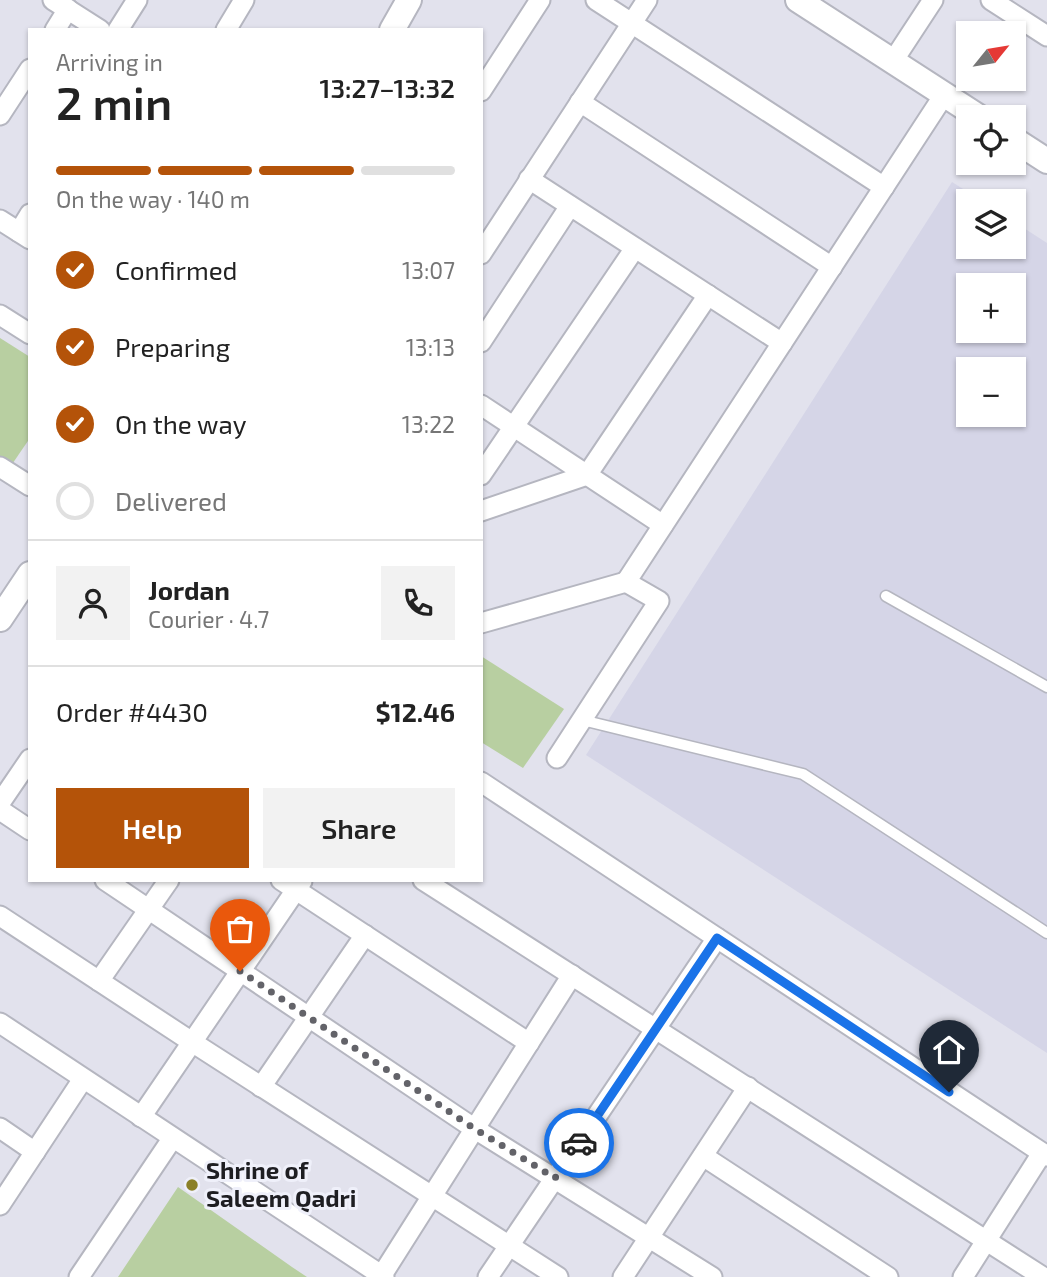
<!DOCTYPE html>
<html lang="en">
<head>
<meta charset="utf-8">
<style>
	body { margin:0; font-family:"Exo 2",sans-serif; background:#f2f2f2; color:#222; height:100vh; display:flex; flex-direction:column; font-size:26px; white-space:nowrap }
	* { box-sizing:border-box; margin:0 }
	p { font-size:23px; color:#767676 }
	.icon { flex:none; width:38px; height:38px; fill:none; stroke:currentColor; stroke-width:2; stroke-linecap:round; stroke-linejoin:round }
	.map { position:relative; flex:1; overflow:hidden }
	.panel { position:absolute; left:28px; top:28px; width:455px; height:854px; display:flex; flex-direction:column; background:#fff; border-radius:0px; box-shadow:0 2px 5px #0004 }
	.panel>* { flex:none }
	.needle { width:46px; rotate:60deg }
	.buttons { position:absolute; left:956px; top:21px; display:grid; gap:14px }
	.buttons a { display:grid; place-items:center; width:70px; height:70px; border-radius:0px; background:#fff; box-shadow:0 2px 5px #0004; font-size:35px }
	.pin { position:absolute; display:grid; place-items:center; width:60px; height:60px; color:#fff; margin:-72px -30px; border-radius:50% 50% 50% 0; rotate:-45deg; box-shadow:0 0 7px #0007 }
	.pin .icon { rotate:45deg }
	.courier { position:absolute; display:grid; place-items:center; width:70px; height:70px; margin:-35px; border:5px solid #1a73e8; border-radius:50%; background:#fff; color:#222; box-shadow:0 2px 9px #0007 }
	.summary em { font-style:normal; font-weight:600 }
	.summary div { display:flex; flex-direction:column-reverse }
	.summary { display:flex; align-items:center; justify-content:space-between; height:119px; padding:0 28px }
	h1 { font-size:46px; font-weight:600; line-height:52px }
	.bar { display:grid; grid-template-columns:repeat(4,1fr); gap:10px 7px; align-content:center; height:84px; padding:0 28px }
	.bar i { height:9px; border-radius:5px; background:#e0e0e0 }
	.bar .on { background:#b45309 }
	.bar p { grid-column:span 4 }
	.line { display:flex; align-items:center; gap:18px; padding:0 28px; border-top:2px solid #e0e0e0 }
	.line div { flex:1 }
	.round { display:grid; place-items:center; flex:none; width:74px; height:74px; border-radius:0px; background:#f2f2f2 }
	ol { padding:0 28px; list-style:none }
	li { display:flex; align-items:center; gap:21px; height:77px }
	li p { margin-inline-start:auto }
	li .icon { padding:7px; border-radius:50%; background:#b45309; color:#fff; stroke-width:4 }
	li:last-child { color:#767676 }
	li i { width:38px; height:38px; border:4px solid #e0e0e0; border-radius:50% }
	.button { display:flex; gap:14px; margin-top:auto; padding:14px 28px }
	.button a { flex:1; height:80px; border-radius:0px; background:#b45309; color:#fff; font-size:28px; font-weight:600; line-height:80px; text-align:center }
	.button a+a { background:#f2f2f2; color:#222 }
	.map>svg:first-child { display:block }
	.built { fill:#d5d5e7; fill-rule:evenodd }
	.green { fill:#b8cfa1 }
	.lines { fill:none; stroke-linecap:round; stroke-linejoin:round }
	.service-casing { stroke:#b5b6c0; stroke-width:13 }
	.minor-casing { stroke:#b5b6c0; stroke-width:23 }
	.tertiary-casing { stroke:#b5b6c0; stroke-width:28 }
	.service { stroke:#fff; stroke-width:10 }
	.minor { stroke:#fff; stroke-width:19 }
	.tertiary { stroke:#fff; stroke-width:24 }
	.done { stroke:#636369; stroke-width:7; stroke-dasharray:0 12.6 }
	.route { stroke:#1a73e8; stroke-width:9 }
	.poi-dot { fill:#8b8027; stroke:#eff0fa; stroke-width:2.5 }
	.labels { text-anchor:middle; stroke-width:6; stroke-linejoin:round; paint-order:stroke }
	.poi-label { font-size:24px; font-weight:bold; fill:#1e1e22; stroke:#eff0fa; text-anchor:start }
</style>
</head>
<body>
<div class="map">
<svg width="1047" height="1277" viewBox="0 0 1047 1277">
	<rect width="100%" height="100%" fill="#e2e2ed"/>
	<path class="built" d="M 952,182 L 982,201 L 968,201 L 968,247 L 1013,247 L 1013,221 L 1047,243 L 1047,1053 L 586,755 ZM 968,285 L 1013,285 L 1013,331 L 968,331 ZM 968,369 L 1013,369 L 1013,415 L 968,415 Z"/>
	<g class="green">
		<polygon points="0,338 30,357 30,438 6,473 0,469"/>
		<polygon points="481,656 564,709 523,768 481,742"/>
		<polygon points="178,1187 292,1267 307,1277 118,1277"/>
	</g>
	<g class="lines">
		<defs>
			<g id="service">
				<polyline points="886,596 1047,687"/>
				<polyline points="582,720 803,774 1047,933"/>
			</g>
			<g id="minor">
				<polyline points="53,0 100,30"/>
				<polyline points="596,0 884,187"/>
				<polyline points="991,0 1047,36"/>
				<polyline points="55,30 68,9"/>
				<polyline points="118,30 137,0"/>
				<polyline points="226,30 244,0"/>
				<polyline points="893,61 933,0"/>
				<polyline points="481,91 540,0"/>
				<polyline points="580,102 832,267"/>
				<polyline points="0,115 30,69"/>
				<polyline points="529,179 782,343"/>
				<polyline points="0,220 30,239"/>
				<polyline points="19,232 30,214"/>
				<polyline points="481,254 647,0"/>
				<polyline points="0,315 30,334"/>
				<polyline points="481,342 570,206"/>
				<polyline points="481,405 663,525"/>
				<polyline points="0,467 30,486"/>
				<polyline points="481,475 635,248"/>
				<polyline points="481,511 587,475 708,295"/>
				<polyline points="481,623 626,582"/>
				<polyline points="557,758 659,601 626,582 944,95"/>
				<polyline points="481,782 1047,1156"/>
				<polyline points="0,803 30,759"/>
				<polyline points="0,810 30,830"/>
				<polyline points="105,880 475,1129 712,1277"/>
				<polyline points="281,880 529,1043"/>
				<polyline points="423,880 1043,1277"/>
				<polyline points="0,916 192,1042 558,1277"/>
				<polyline points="99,981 169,880"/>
				<polyline points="0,1023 384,1277"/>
				<polyline points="261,1087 365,935"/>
				<polyline points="141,1117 302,881"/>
				<polyline points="0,1128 35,1152"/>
				<polyline points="703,1156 888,1277"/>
				<polyline points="0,1205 83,1079"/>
				<polyline points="382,1275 572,975"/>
				<polyline points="79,1277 172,1139"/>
				<polyline points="488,1277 717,938"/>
				<polyline points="623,1277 748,1087"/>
				<polyline points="963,1277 1042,1153"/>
			</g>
			<g id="tertiary">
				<polyline points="798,0 979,117"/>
				<polyline points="392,30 409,0"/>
				<polyline points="1013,139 1047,161"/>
				<polyline points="0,619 30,574"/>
			</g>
		</defs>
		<use href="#service" class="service-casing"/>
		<use href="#minor" class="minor-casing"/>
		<use href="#tertiary" class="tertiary-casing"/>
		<use href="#service" class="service"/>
		<use href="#minor" class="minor"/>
		<use href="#tertiary" class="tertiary"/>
	</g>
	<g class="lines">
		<polyline class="done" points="240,971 475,1129 555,1178 579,1143"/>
		<polyline class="route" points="579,1143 717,938 949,1092"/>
	</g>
	<circle class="poi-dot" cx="192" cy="1185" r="7"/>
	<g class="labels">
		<g class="poi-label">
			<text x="206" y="1179">Shrine of<tspan x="206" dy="28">Saleem Qadri</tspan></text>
		</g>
	</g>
</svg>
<div class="buttons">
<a><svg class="needle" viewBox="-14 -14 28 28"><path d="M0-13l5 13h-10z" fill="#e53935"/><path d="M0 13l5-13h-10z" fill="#767676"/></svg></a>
<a><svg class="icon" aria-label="locate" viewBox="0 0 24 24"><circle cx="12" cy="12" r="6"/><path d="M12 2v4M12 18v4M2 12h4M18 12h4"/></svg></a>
<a><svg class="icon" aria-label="layers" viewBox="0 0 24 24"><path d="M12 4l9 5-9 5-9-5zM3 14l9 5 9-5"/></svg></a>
<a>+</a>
<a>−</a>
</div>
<div class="pin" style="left:240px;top:971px;background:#ea580c"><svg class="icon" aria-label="bag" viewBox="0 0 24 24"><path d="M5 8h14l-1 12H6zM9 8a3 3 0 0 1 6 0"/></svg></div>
<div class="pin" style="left:949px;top:1092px;background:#1f2937"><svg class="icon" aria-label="home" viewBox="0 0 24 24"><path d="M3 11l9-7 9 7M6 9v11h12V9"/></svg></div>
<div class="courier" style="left:579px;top:1143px"><svg class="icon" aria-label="car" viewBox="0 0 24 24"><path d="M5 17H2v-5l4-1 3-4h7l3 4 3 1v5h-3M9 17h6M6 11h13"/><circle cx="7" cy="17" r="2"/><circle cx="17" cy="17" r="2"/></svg></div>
<section class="panel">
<div class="summary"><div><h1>2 min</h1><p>Arriving in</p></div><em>13:27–13:32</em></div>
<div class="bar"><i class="on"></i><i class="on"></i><i class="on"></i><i></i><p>On the way · 140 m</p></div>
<ol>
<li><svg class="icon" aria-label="check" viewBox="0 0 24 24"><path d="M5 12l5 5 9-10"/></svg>Confirmed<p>13:07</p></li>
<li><svg class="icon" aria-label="check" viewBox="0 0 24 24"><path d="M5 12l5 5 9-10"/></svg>Preparing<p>13:13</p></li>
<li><svg class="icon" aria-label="check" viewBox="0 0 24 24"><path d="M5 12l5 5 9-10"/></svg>On the way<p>13:22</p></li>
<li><i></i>Delivered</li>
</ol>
<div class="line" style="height:126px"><a class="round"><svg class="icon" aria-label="person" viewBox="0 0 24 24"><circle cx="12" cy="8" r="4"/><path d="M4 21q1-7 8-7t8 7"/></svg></a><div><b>Jordan</b><p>Courier · 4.7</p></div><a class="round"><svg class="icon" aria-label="phone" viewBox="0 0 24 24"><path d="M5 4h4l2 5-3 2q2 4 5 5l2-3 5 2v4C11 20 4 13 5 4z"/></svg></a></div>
<div class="line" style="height:91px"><div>Order #4430</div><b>$12.46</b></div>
<div class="button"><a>Help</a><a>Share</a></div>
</section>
</div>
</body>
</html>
